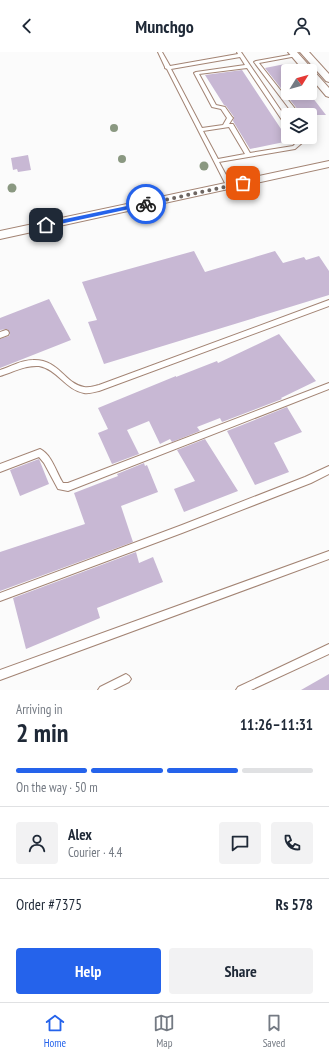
<!DOCTYPE html>
<html lang="en">
<head>
<meta charset="utf-8">
<style>
	body { margin:0; font-family:"PT Sans Narrow",sans-serif; background:#f2f2f3; color:#1f2937; height:100vh; display:flex; flex-direction:column; font-size:15px; white-space:nowrap }
	* { box-sizing:border-box; margin:0 }
	p { font-size:13px; color:#747a83 }
	.icon { flex:none; width:22px; height:22px; fill:none; stroke:currentColor; stroke-width:2; stroke-linecap:round; stroke-linejoin:round }
	.map { position:relative; height:638px; overflow:hidden }
	.panel { display:flex; flex-direction:column; background:#fff; flex:1 }
	.panel>* { flex:none }
	.needle { width:26px; rotate:53deg }
	.tools { position:absolute; left:281px; top:12px; display:grid; gap:8px }
	.tools a { display:grid; place-items:center; width:36px; height:36px; border-radius:4px; background:#fff; box-shadow:0 2px 10px #0003; font-size:20px }
	.pin { position:absolute; display:grid; place-items:center; width:34px; height:34px; color:#fff; margin:-17px; border-radius:8px; box-shadow:0 2px 6px #0006 }
	.courier { position:absolute; display:grid; place-items:center; width:40px; height:40px; margin:-20px; border:3px solid #2563eb; border-radius:50%; background:#fff; color:#222; box-shadow:0 1px 5px #0007 }
	.summary em { font-style:normal; font-weight:600 }
	.summary div { display:flex; flex-direction:column-reverse }
	.summary { display:flex; align-items:center; justify-content:space-between; height:68px; padding:0 16px }
	h1 { font-size:26px; font-weight:600; line-height:30px }
	.bar { display:grid; grid-template-columns:repeat(4,1fr); gap:6px 4px; align-content:center; height:48px; padding:0 16px }
	.bar i { height:5px; border-radius:3px; background:#e0e1e3 }
	.bar .current { background:#2563eb }
	.bar p { grid-column:span 4 }
	.line { display:flex; align-items:center; gap:10px; padding:0 16px; border-top:1px solid #e0e1e3 }
	.line div { flex:1 }
	.round { display:grid; place-items:center; flex:none; width:42px; height:42px; border-radius:4px; background:#f2f2f3 }
	.cta { display:flex; gap:8px; margin-top:auto; padding:8px 16px }
	.cta a { flex:1; height:46px; border-radius:4px; background:#2563eb; color:#fff; font-size:16px; font-weight:600; line-height:46px; text-align:center }
	.cta a+a { background:#f2f2f3; color:#1f2937 }
	header { display:flex; justify-content:space-between; align-items:center; height:52px; padding:0 16px; background:#fff; font-size:18px; font-weight:600 }
	.tabs { display:flex; justify-content:space-around; align-items:center; height:56px; border-top:1px solid #e0e1e3; background:#fff; font-size:11px; color:#747a83 }
	.tabs a { display:grid; justify-items:center; gap:2px }
	.tabs .current { color:#2563eb }
	.map>svg:first-child { display:block }
	.building { fill:#c8b8d4 }
	.lines { fill:none; stroke-linecap:round; stroke-linejoin:round }
	.lane-casing { stroke:#a38474; stroke-width:2 }
	.street-casing { stroke:#a38474; stroke-width:2 }
	.lane { fill:#fff; fill-rule:evenodd }
	.street { fill:#fff; fill-rule:evenodd }
	.tree { fill:#8a9881 }
	.route { fill:#2563eb }
	.done { stroke:#6e6662; stroke-width:4; stroke-dasharray:0 7.2 }
</style>
</head>
<body>
<header><svg class="icon" aria-label="back" viewBox="0 0 24 24"><path d="M15 5l-7 7 7 7"/></svg>Munchgo<svg class="icon" aria-label="person" viewBox="0 0 24 24"><circle cx="12" cy="8" r="4"/><path d="M4 21q1-7 8-7t8 7"/></svg></header>
<div class="map">
<svg width="329" height="638" viewBox="0 0 329 638">
	<rect width="100%" height="100%" fill="#fbfbfb"/>
	<g class="building">
		<polygon points="285,12 291,19 288,19 288,41 309,41 326,63 302,63 265,16"/>
		<polygon points="242,18 289,89 250,97 233,69 234,65 226,54 224,53 205,23"/>
		<polygon points="28,103 31,118 18,120 17,117 13,118 11,106"/>
		<polygon points="194,199 205,220 275,199 283,211 304,205 306,208 319,204 329,219 329,243 104,312 88,270 97,268 82,230"/>
		<polygon points="49,247 71,288 0,316 0,287 9,284 10,282 7,277 0,278 0,266"/>
		<polygon points="279,282 316,329 281,346 282,347 222,370 220,366 197,375 200,379 172,390 170,387 160,392 149,369 127,378 139,402 112,412 98,381 108,377 98,356 176,324 176,325 217,309 218,311"/>
		<polygon points="287,355 302,380 274,391 289,420 255,433 227,379"/>
		<polygon points="205,387 238,439 184,460 174,437 195,429 177,398"/>
		<polygon points="39,407 49,432 20,444 10,418"/>
		<polygon points="144,411 145,414 147,413 158,440 121,454 133,490 0,539 0,500 85,472 74,441 118,424 117,422"/>
		<polygon points="136,500 139,511 153,505 163,530 97,556 100,566 26,597 13,546"/>
		<polygon points="329,622 329,638 301,638"/>
	</g>
	<g class="lines">
		<defs>
			<g id="lane">
				<path d="M 158,0 L 162,0 L 170,14 L 238,2 L 237,0 L 241,0 L 288,69 L 288,75 L 286,74 L 247,16 L 199,22 L 216,53 L 225,55 L 232,65 L 233,66 L 229,72 L 233,72 L 250,101 L 293,94 L 296,91 L 293,85 L 299,85 L 302,91 L 295,97 L 219,110 L 232,134 L 231,135 L 227,135 L 167,17 L 165,16 L 165,15 ZM 240,5 L 245,13 L 196,20 L 194,21 L 212,55 L 221,57 L 227,66 L 223,73 L 202,76 L 171,17 ZM 229,75 L 245,102 L 218,107 L 203,79 Z"/>
				<polygon points="295,2 297,2 297,4 259,11 300,63 294,63 254,10 256,9"/>
				<path d="M 329,248 L 329,254 L 99,339 C 94,340 89,342 84,341 C 66,338 57,317 39,314 C 25,313 13,320 0,324 L 0,318 C 10,315 21,308 33,308 C 59,307 65,332 84,335 C 89,336 94,334 99,333 Z"/>
				<polygon points="6,278 8,279 9,281 8,283 0,286 0,280"/>
				<path d="M 329,331 L 329,337 L 68,439 L 58,437 L 44,411 L 39,405 L 0,420 L 0,412 L 40,397 C 52,403 56,420 63,431 L 68,431 Z"/>
				<polygon points="329,414 329,422 311,431 182,481 0,549 0,541 182,473 305,425"/>
				<polygon points="329,499 329,507 0,628 0,618"/>
				<polygon points="329,592 329,602 251,638 236,638 238,635"/>
				<polygon points="126,622 129,624 131,627 129,630 113,638 98,638 100,635"/>
			</g>
			<g id="street">
				<polygon points="288,0 297,0 329,36 329,45 326,44 310,25 310,19 304,19"/>
				<polygon points="300,0 309,0 329,22 329,30 326,29"/>
				<polygon points="329,109 329,115 0,187 0,179"/>
			</g>
		</defs>
		<use href="#lane" class="lane-casing"/>
		<use href="#street" class="street-casing"/>
		<use href="#lane" class="lane"/>
		<use href="#street" class="street"/>
	</g>
	<g class="tree">
		<circle cx="114" cy="76" r="4"/>
		<circle cx="122" cy="107" r="4"/>
		<circle cx="204" cy="114" r="4.5"/>
		<circle cx="12" cy="136" r="4.5"/>
	</g>
	<polygon class="route" points="146,150 148,152 148,153 46,175 43,173 46,171"/>
	<g class="lines">
		<polyline class="done" points="146,152 243,131"/>
	</g>
</svg>
<div class="tools">
<a><svg class="needle" viewBox="-14 -14 28 28"><path d="M0-13l5 13h-10z" fill="#e53935"/><path d="M0 13l5-13h-10z" fill="#747a83"/></svg></a>
<a><svg class="icon" aria-label="layers" viewBox="0 0 24 24"><path d="M12 4l9 5-9 5-9-5zM3 14l9 5 9-5"/></svg></a>
</div>
<div class="pin" style="left:243px;top:131px;background:#ea580c"><svg class="icon" aria-label="bag" viewBox="0 0 24 24"><path d="M5 8h14l-1 12H6zM9 8a3 3 0 0 1 6 0"/></svg></div>
<div class="pin" style="left:46px;top:173px;background:#1f2937"><svg class="icon" aria-label="home" viewBox="0 0 24 24"><path d="M3 11l9-7 9 7M6 9v11h12V9"/></svg></div>
<div class="courier" style="left:146px;top:152px"><svg class="icon" aria-label="bike" viewBox="0 0 24 24"><circle cx="6" cy="16" r="4"/><circle cx="18" cy="16" r="4"/><path d="M6 16l4-8h5l3 8M10 8l3 8H6M13 5h3"/></svg></div>
</div>
<section class="panel">
<div class="summary"><div><h1>2 min</h1><p>Arriving in</p></div><em>11:26–11:31</em></div>
<div class="bar"><i class="current"></i><i class="current"></i><i class="current"></i><i></i><p>On the way · 50 m</p></div>
<div class="line" style="height:72px"><a class="round"><svg class="icon" aria-label="person" viewBox="0 0 24 24"><circle cx="12" cy="8" r="4"/><path d="M4 21q1-7 8-7t8 7"/></svg></a><div><b>Alex</b><p>Courier · 4.4</p></div><a class="round"><svg class="icon" aria-label="chat" viewBox="0 0 24 24"><path d="M4 5h16v11H9l-5 4z"/></svg></a><a class="round"><svg class="icon" aria-label="phone" viewBox="0 0 24 24"><path d="M5 4h4l2 5-3 2q2 4 5 5l2-3 5 2v4C11 20 4 13 5 4z"/></svg></a></div>
<div class="line" style="height:52px"><div>Order #7375</div><b>Rs 578</b></div>
<div class="cta"><a>Help</a><a>Share</a></div>
</section>
<nav class="tabs">
<a class="current"><svg class="icon" aria-label="home" viewBox="0 0 24 24"><path d="M3 11l9-7 9 7M6 9v11h12V9"/></svg>Home</a>
<a><svg class="icon" aria-label="map" viewBox="0 0 24 24"><path d="M3 6l6-2 6 2 6-2v14l-6 2-6-2-6 2zM9 4v14M15 6v14"/></svg>Map</a>
<a><svg class="icon" aria-label="saved" viewBox="0 0 24 24"><path d="M7 4h10v16l-5-4-5 4z"/></svg>Saved</a>
</nav>
</body>
</html>
